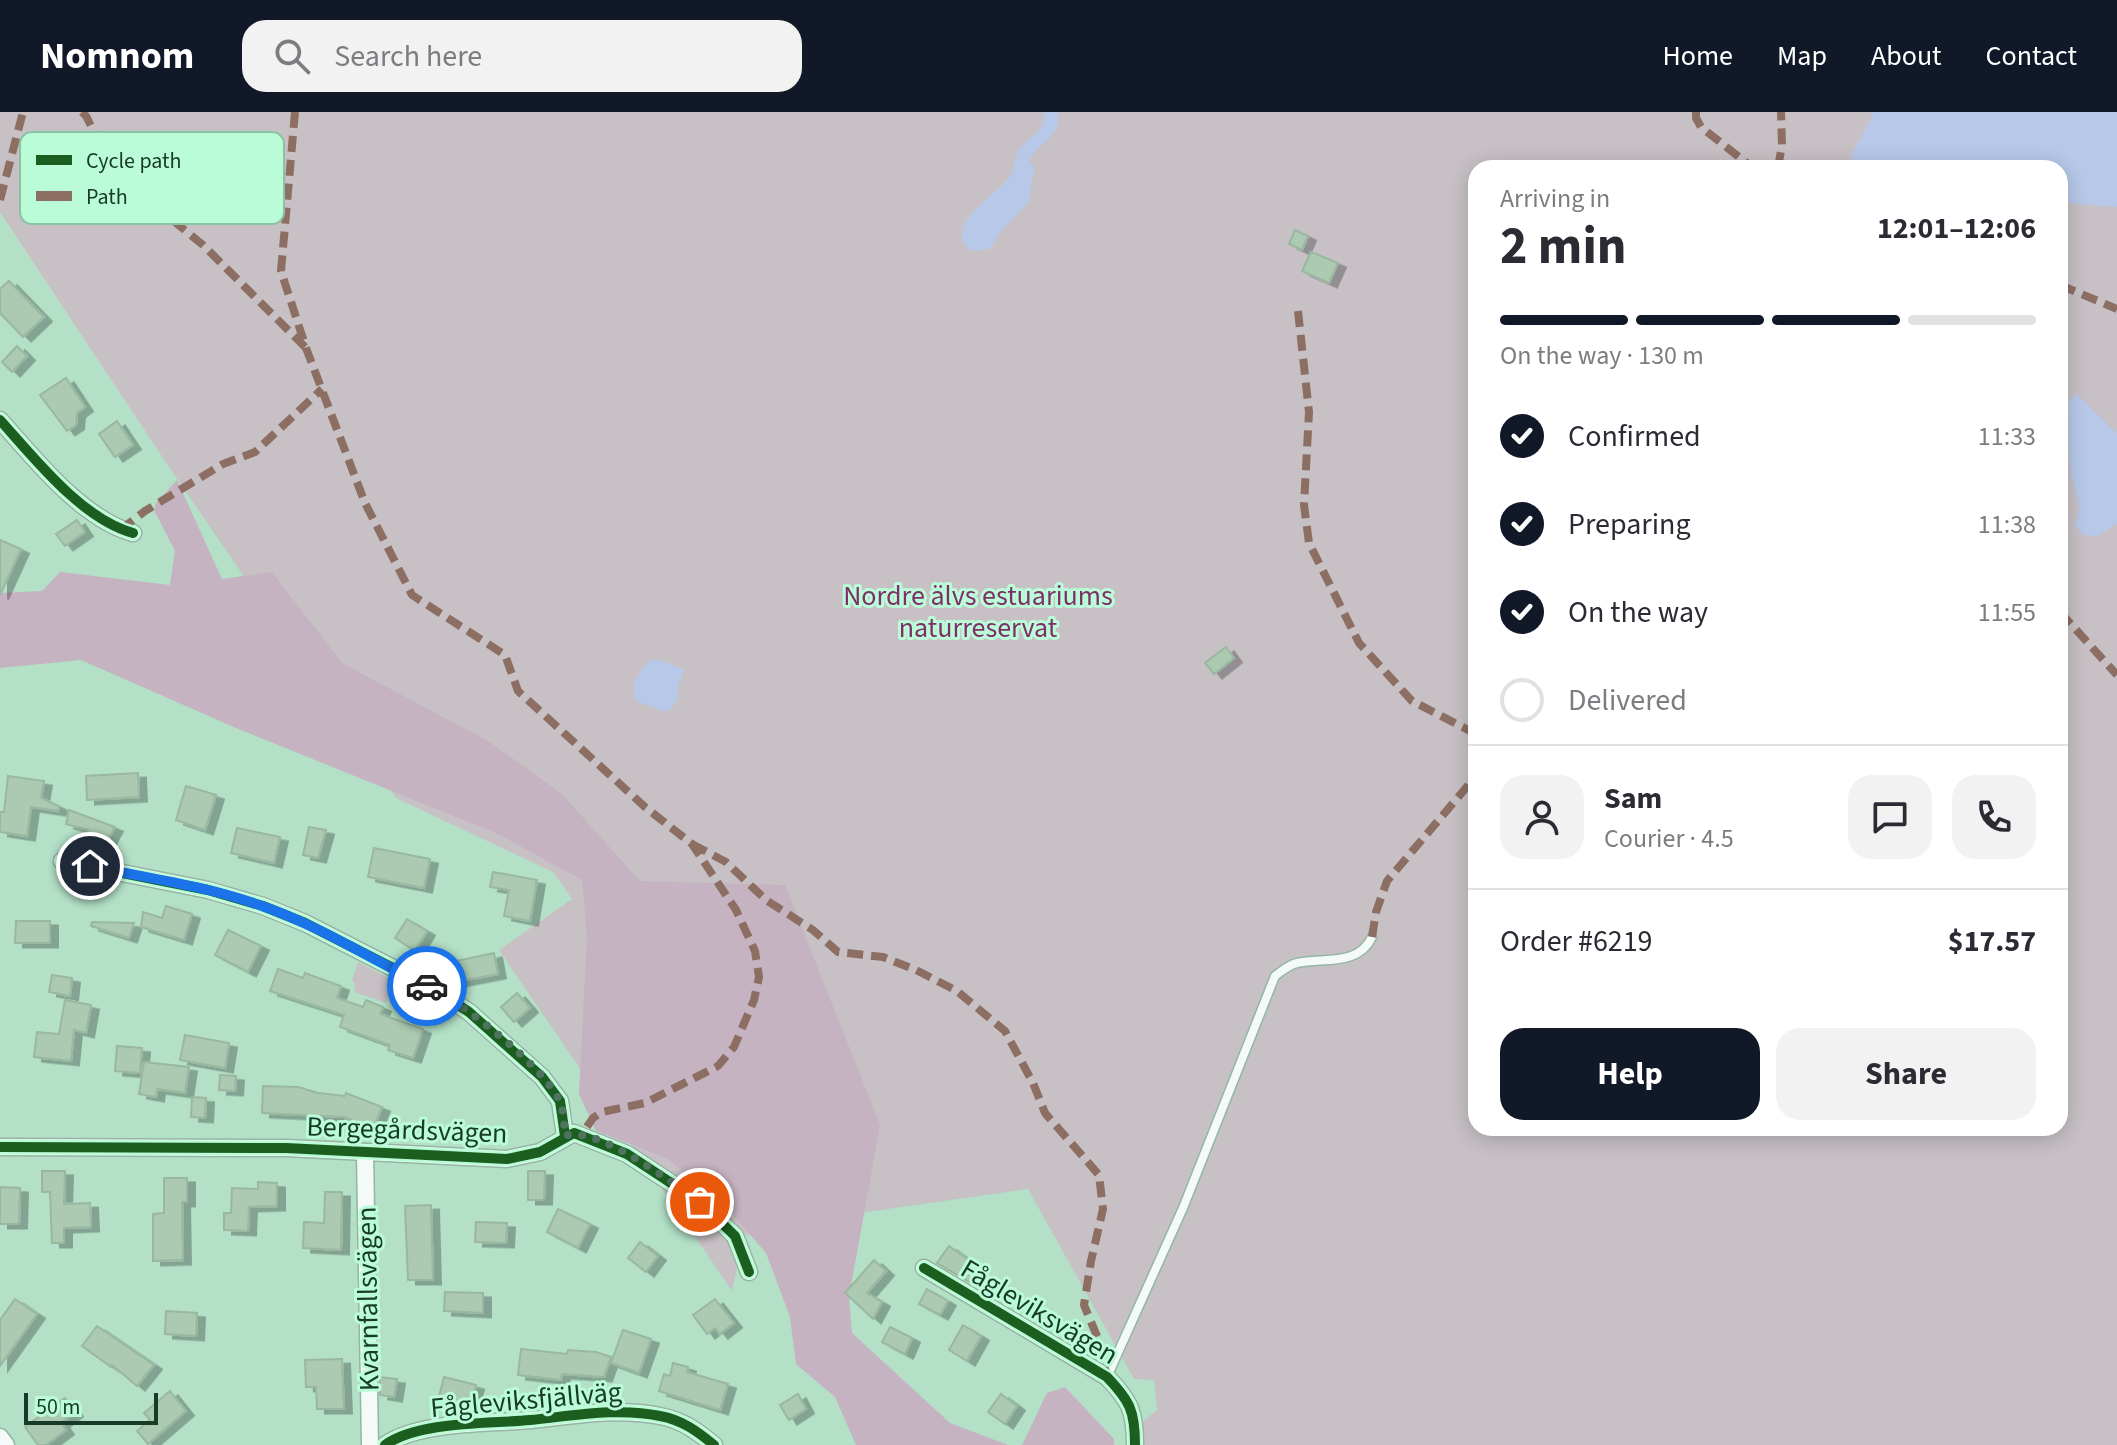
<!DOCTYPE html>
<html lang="en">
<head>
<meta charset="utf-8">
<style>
	body { margin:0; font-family:"Source Sans 3",sans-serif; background:#f2f2f3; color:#2b2b33; height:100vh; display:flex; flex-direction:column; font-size:30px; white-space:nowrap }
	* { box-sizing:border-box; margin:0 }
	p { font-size:26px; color:#7c7c81 }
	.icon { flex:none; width:44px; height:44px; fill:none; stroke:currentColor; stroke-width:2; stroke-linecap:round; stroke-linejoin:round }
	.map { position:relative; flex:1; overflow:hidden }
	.side { position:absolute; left:1468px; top:48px; width:600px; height:976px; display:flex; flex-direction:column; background:#fff; border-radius:24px; box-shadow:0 4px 20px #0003 }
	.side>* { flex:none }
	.scale { position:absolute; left:24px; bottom:20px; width:134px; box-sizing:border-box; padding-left:8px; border:4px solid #173a29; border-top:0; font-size:22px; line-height:28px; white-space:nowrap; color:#173a29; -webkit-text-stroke:6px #bbfcd8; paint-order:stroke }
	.pin { position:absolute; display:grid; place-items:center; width:68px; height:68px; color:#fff; margin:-34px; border:4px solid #fff; border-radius:50%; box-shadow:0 2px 8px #0007 }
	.courier { position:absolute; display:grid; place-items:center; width:80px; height:80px; margin:-40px; border:6px solid #1a73e8; border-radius:50%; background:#fff; color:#222; box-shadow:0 2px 10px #0007 }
	.summary em { font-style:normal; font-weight:700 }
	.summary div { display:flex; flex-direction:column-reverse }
	.summary { display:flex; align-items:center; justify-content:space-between; height:136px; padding:0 32px }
	h1 { font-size:52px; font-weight:700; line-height:60px }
	.bar { display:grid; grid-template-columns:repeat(4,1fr); gap:12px 8px; align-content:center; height:96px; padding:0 32px }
	.bar i { height:10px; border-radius:6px; background:#e1e1e2 }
	.bar .active { background:#111827 }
	.bar p { grid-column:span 4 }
	.line { display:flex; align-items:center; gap:20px; padding:0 32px; border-top:2px solid #e1e1e2 }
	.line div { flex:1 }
	.round { display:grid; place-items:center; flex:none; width:84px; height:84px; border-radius:24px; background:#f2f2f3 }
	ol { padding:0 32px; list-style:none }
	li { display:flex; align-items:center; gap:24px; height:88px }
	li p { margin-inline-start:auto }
	li .icon { padding:8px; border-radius:50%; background:#111827; color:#fff; stroke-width:4 }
	li:last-child { color:#7c7c81 }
	li i { width:44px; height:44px; border:4px solid #e1e1e2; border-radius:50% }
	.action { display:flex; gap:16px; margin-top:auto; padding:16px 32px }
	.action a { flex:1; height:92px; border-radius:24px; background:#111827; color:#fff; font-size:32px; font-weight:700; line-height:92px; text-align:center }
	.action a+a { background:#f2f2f3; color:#2b2b33 }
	header { display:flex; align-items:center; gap:48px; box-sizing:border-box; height:112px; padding:0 40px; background:#111827; color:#fff }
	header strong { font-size:38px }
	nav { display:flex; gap:44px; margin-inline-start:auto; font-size:28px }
	.search { width:560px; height:72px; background:#f2f2f3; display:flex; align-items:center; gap:20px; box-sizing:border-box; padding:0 28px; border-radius:24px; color:#7c7c81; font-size:30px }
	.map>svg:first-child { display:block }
	.green { fill:#c7c1c6; fill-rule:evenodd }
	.forest { fill:#c5b3c1 }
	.water { fill:#b7c8e9 }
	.building { fill:#accab2; stroke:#9ab7a0; stroke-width:2; filter:url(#shadow) }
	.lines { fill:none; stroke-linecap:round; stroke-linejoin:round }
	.service-casing { stroke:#93b6a3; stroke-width:11 }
	.minor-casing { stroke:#93b6a3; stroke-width:19 }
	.service { stroke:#f4faf7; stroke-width:8 }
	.minor { stroke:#f4faf7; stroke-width:16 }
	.quiet { stroke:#8d6e63; stroke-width:8; stroke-dasharray:16 8; stroke-linecap:butt }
	.cycleway-casing { stroke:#bbfcd8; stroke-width:15 }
	.cycleway { stroke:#1b5e20; stroke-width:10 }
	.done { stroke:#4e7460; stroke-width:8; stroke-dasharray:0 14.4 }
	.route { stroke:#1a73e8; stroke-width:10 }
	.labels { text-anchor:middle; stroke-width:6; stroke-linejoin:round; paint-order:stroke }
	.park-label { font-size:28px; fill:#7f2f68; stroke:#bbfcd8 }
	.street-label { font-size:28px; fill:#173a29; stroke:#bbfcd8 }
	.key { fill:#bbfcd8; stroke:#8ac2a4; stroke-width:2 }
	.key-label { font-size:22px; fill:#173a29 }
</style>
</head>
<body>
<header>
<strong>Nomnom</strong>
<div class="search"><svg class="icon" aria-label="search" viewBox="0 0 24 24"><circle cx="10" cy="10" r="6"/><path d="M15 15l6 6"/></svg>Search here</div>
<nav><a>Home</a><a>Map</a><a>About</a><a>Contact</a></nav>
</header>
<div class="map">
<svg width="2117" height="1333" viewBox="0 0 2117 1333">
	<defs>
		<filter id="shadow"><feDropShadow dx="8" dy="4.5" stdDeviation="0" flood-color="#0004"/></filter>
	</defs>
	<rect width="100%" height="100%" fill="#b3e0c7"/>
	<g class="green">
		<path d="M 0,0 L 2117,0 L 2117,1333 L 1143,1333 L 1142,1310 L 1157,1298 L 1154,1268 L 1134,1267 L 1028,1077 L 845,1103 L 744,1124 L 732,1179 L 499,838 L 572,787 L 553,760 L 396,686 L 175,364 L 0,100 ZM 1476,56 L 2060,56 L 2060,1016 L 1476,1016 Z"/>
		<polygon points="358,850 394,869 386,891 354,880 355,871 352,869"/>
	</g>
	<g class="forest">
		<polygon points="177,368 222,467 272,460 342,551 488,629 561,681 640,769 785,773 880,1013 849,1185 852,1221 950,1311 1008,1333 856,1333 835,1285 796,1252 790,1205 766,1141 721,1089 666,1046 596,1019 579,982 587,824 582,768 498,722 236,616 81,548 0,556 0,481 42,479 60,460 170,473 175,439 154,398 156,391"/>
		<polygon points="1065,1275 1114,1327 1114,1333 1022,1333 1047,1281"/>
	</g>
	<g class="water">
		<path d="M 1045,0 L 1057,0 C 1065,23 1036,31 1029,49 L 1034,56 L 1029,90 L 1000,120 L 990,137 L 972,139 C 938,115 1000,81 1011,63 C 1015,56 1015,46 1018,39 C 1024,28 1039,23 1043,12 C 1044,8 1044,4 1045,0 Z"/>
		<polygon points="1874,0 2117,0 2117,95 2060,90 2060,56 1868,56 1850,46"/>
		<path d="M 2075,281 L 2117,321 L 2117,411 L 2097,424 L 2083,423 L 2075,412 C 2084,388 2075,385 2071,363 C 2068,340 2071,316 2068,292 Z"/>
		<path d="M 650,548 L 661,548 L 684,558 L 677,577 L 678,587 L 670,598 L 662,599 L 635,588 C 630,573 639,559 650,548 Z"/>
	</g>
	<g class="building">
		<polygon points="1295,118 1308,124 1302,138 1289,132"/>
		<polygon points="1311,140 1338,151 1329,171 1302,159"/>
		<polygon points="9,169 44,205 23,225 0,201 0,177"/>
		<polygon points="17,234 27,244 12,260 2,250"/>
		<polygon points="66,266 85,295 77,301 76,313 67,319 40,283"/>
		<polygon points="117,309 133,333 115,345 99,322"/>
		<polygon points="77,408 85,420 65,434 56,422"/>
		<polygon points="0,428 21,437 0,483"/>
		<polygon points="1226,535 1234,546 1214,562 1205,551"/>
		<polygon points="138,661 139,685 87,688 86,664"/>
		<polygon points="8,664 44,669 41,686 59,694 58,699 31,695 27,724 0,720 0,700 4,700"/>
		<polygon points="186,674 216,683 205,718 176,708"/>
		<polygon points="69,698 115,715 104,735 84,727 88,718 66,712"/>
		<polygon points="309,715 326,718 318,746 303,743"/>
		<polygon points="237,716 280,725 274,751 231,741"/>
		<polygon points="374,736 430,747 424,776 368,765"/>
		<polygon points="493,760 537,768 530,809 504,804 509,778 490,775"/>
		<polygon points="166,794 192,802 184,828 141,815 143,800 162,806"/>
		<polygon points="407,807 427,819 415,839 395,826"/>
		<polygon points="16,809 50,809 50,831 15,831"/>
		<polygon points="92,810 134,811 129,826 91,814"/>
		<polygon points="228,818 261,834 248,860 215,843"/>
		<polygon points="494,841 498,862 456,870 452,850"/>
		<polygon points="278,857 303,866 305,861 341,874 337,886 363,895 366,888 383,895 380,902 423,917 413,946 388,938 390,933 340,915 344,903 270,879"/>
		<polygon points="52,863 72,866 70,884 49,880"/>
		<polygon points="517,881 530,896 514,910 501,895"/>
		<polygon points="65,888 91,893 86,921 74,918 71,949 34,945 37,920 59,922"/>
		<polygon points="185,923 229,931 225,956 180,948"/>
		<polygon points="117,934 142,936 140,961 115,959"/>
		<polygon points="144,950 189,955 185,981 157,977 156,985 139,982"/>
		<polygon points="220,963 236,964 235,979 219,978"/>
		<polygon points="263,974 298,975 318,981 345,984 346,981 382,995 373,1017 344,1005 262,1001"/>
		<polygon points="192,985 206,986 205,1006 191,1005"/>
		<polygon points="42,1059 65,1059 64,1092 90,1091 91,1115 64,1116 64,1131 52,1131 50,1080 42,1080"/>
		<polygon points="528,1059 545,1059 544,1088 528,1088"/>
		<polygon points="164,1066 187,1066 187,1090 182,1090 183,1148 153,1149 153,1102 164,1101"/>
		<polygon points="258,1070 277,1071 277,1094 249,1095 248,1119 224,1118 224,1101 231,1101 232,1076 258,1077"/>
		<polygon points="0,1075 20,1076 19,1112 0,1112"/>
		<polygon points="325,1080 342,1080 341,1138 303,1136 304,1110 324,1111"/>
		<polygon points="431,1093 433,1168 408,1168 405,1094"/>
		<polygon points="558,1097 590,1112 578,1136 547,1120"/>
		<polygon points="476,1110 507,1111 506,1131 475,1130"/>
		<polygon points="640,1130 658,1144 646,1160 628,1146"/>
		<polygon points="949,1134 980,1156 970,1170 937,1151"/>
		<polygon points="874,1148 886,1159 867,1181 882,1190 873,1207 845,1181"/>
		<polygon points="927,1177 948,1189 940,1203 919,1192"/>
		<polygon points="445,1180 483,1181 483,1201 444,1199"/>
		<polygon points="15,1187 37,1202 0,1254 0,1208"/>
		<polygon points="715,1187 734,1211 720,1222 715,1216 707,1222 693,1203"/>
		<polygon points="166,1199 197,1201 196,1224 165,1222"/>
		<polygon points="963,1213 981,1224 967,1249 949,1238"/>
		<polygon points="97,1214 154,1253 137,1274 112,1253 111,1255 82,1234"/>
		<polygon points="890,1215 912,1226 905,1242 882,1230"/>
		<polygon points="623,1218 651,1227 639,1261 611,1251"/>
		<polygon points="521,1237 567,1242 568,1238 596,1240 611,1245 604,1265 562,1262 561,1268 518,1263"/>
		<polygon points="342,1247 344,1297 317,1297 316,1275 306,1275 305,1248"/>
		<polygon points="673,1251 688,1255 687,1260 728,1272 720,1298 659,1279 664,1262 670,1264"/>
		<polygon points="380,1265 397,1267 394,1285 380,1283"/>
		<polygon points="444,1265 476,1273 469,1300 437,1292"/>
		<polygon points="170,1279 186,1299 148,1332 137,1319 150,1308 144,1301"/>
		<polygon points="798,1282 806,1297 789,1308 780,1293"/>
		<polygon points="1001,1282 1017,1294 1005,1312 988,1300"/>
		<polygon points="65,1286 75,1300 61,1311 66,1318 46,1333 38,1333 25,1315"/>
	</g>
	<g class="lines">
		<defs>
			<path id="service" d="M 1107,1265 L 1183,1096 L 1275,864 C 1282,859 1288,853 1297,851 C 1323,845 1358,855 1372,825"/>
			<g id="minor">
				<path d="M 0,308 C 35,347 82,407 133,421"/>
				<polyline points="62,749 208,778 263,794 305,811 434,877 469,900 542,965 560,989 565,1024"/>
				<polyline points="0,1035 286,1036 507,1047 540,1040 574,1021 627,1042 700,1090 735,1124 749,1160"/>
				<polyline points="365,1041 370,1333"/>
				<path d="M 924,1156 L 1107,1265 C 1130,1289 1135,1299 1135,1333"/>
				<polyline points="0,1325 6,1333"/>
				<path d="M 385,1333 C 419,1309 489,1312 530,1308 C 572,1304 618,1295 660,1304 C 682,1308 697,1319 714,1333"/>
			</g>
		</defs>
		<use href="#service" class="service-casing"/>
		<use href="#minor" class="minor-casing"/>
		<use href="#service" class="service"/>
		<use href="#minor" class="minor"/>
		<g class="quiet">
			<polyline points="82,0 86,4 115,61 203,133 305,235"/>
			<polyline points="295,0 281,159 306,236 365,391 412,483 505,543 518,579 645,695 692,732 736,798 755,839 759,865 754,888 734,935 718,954 645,991 602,1000 593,1006 582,1022"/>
			<polyline points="1696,0 1696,6 1701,15 1753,56"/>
			<polyline points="1778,56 1782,33 1781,0"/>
			<polyline points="0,88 23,0"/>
			<polyline points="2060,173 2117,197"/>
			<polyline points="1298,199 1309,300 1304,393 1309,431 1359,531 1412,589 1476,622"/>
			<polyline points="120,418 145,399 223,352 255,340 322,277"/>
			<polyline points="2060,500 2117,563"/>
			<polyline points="692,732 726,750 766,788 813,818 838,840 883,845 916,858 957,879 1005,919 1033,971 1045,1001 1099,1063 1103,1097 1091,1149 1084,1193 1099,1229 1107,1265"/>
			<polyline points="1372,825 1376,800 1387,769 1476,664"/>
		</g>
		<defs>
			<g id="cycleway">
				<path d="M 0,308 C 35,347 82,407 133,421"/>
				<polyline points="62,749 208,778 263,794 305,811 434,877 469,900 542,965 560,989 565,1024"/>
				<polyline points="0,1035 286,1036 507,1047 540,1040 574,1021 627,1042 700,1090 735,1124 749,1160"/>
				<path d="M 924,1156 L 1107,1265 C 1130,1289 1135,1299 1135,1333"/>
				<path d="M 385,1333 C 419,1309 489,1312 530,1308 C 572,1304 618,1295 660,1304 C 682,1308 697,1319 714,1333"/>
			</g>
		</defs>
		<use href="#cycleway" class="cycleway-casing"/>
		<use href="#cycleway" class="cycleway"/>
	</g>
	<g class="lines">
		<path class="done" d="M 427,874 C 462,890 543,954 559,988 C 564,998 564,1013 565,1024 C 595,1012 674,1072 700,1090"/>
		<path class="route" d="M 90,754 C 147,766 207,774 262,794 C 320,814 372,848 427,874"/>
	</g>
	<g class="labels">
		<g class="park-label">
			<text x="978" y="493">Nordre älvs estuariums<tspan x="978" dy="32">naturreservat</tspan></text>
		</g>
		<g class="street-label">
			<text transform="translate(407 1017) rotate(2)" y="10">Bergegårdsvägen</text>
			<text transform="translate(367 1187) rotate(-91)" y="10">Kvarnfallsvägen</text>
			<text transform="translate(1040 1199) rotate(31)" y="10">Fågleviksvägen</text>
			<text transform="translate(526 1287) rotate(-5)" y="10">Fågleviksfjällväg</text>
		</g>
	</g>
	<rect x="20" y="20" width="264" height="92" rx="12" class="key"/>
	<rect x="36" y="43" width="36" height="10" fill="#1b5e20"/>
	<rect x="36" y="79" width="36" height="10" fill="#8d6e63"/>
	<g class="key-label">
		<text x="86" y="56">Cycle path</text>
		<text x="86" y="92">Path</text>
	</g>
</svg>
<div class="scale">50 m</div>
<div class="pin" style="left:700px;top:1090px;background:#ea580c"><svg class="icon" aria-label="bag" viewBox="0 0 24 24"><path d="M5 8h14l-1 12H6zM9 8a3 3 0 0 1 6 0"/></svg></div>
<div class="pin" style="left:90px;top:754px;background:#1f2937"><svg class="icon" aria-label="home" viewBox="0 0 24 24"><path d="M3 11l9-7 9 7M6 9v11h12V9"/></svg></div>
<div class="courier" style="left:427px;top:874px"><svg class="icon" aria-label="car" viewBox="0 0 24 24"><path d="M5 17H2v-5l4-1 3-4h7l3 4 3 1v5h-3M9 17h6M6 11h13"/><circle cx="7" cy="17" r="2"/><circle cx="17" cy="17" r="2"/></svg></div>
<section class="side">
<div class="summary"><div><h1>2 min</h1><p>Arriving in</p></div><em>12:01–12:06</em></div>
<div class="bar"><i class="active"></i><i class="active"></i><i class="active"></i><i></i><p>On the way · 130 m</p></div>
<ol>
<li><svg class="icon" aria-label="check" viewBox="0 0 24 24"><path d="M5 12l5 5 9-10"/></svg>Confirmed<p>11:33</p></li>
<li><svg class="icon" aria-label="check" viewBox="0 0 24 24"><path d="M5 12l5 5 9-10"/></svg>Preparing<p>11:38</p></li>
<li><svg class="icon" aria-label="check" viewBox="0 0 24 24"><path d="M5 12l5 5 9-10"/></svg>On the way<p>11:55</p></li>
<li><i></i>Delivered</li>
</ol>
<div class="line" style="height:144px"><a class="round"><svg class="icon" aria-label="person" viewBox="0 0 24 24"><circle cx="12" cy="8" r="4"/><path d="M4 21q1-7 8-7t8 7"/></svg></a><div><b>Sam</b><p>Courier · 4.5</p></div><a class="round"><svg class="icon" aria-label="chat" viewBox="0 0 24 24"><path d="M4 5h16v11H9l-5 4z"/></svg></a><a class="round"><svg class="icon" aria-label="phone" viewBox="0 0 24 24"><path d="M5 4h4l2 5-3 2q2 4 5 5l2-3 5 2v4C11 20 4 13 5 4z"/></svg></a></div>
<div class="line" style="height:104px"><div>Order #6219</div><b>$17.57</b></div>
<div class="action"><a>Help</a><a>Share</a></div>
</section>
</div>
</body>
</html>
